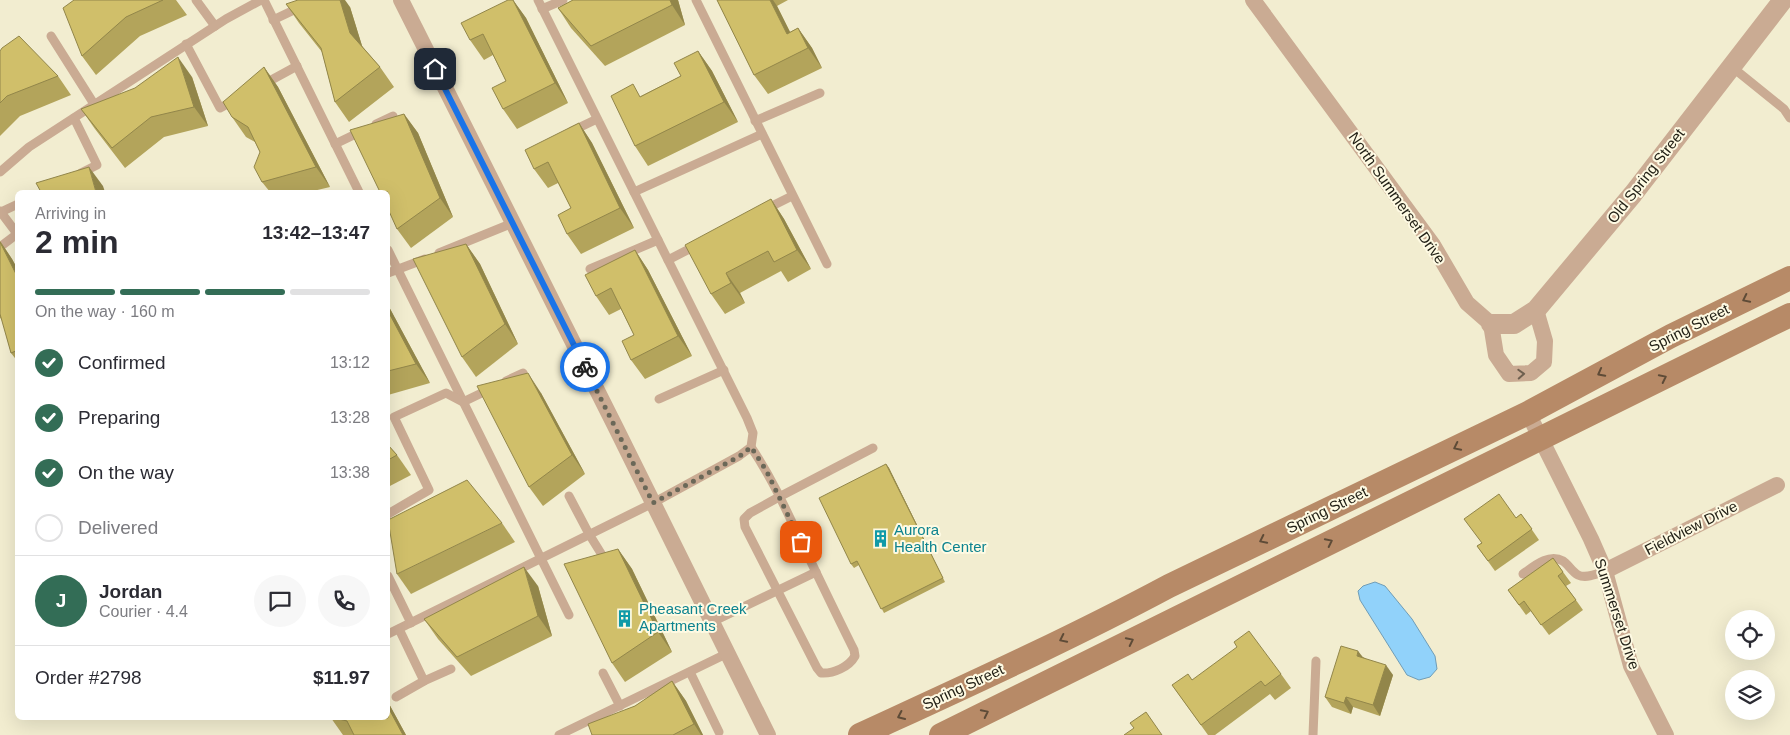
<!DOCTYPE html>
<html lang="en">
<head>
<meta charset="utf-8">
<style>
	body { margin:0; font-family:Helvetica,sans-serif; background:#f7f7f7; color:#2b2b33; height:100vh; display:flex; flex-direction:column; font-size:19px; white-space:nowrap }
	* { box-sizing:border-box; margin:0 }
	p { font-size:16px; color:#7c7c81 }
	.icon { flex:none; width:28px; height:28px; fill:none; stroke:currentColor; stroke-width:2; stroke-linecap:round; stroke-linejoin:round }
	.map { position:relative; flex:1; overflow:hidden }
	.drawer { position:absolute; left:15px; top:190px; width:375px; height:530px; display:flex; flex-direction:column; background:#fff; border-radius:8px; box-shadow:0 5px 20px #0002 }
	.drawer>* { flex:none }
	.fabs { position:absolute; left:1725px; top:610px; display:grid; gap:10px }
	.fabs a { display:grid; place-items:center; width:50px; height:50px; border-radius:50%; background:#fff; box-shadow:0 5px 20px #0002; font-size:25px }
	.pin { position:absolute; display:grid; place-items:center; width:42px; height:42px; color:#fff; margin:-21px; border-radius:10px; box-shadow:0 2px 8px #0006 }
	.courier { position:absolute; display:grid; place-items:center; width:50px; height:50px; margin:-25px; border:4px solid #1a73e8; border-radius:50%; background:#fff; color:#222; box-shadow:0 1px 6px #0007 }
	.overview em { font-style:normal; font-weight:700 }
	.overview div { display:flex; flex-direction:column-reverse }
	.overview { display:flex; align-items:center; justify-content:space-between; height:85px; padding:0 20px }
	h1 { font-size:32px; font-weight:700; line-height:38px }
	.bar { display:grid; grid-template-columns:repeat(4,1fr); gap:8px 5px; align-content:center; height:60px; padding:0 20px }
	.bar i { height:6px; border-radius:4px; background:#e1e1e2 }
	.bar .current { background:#336d56 }
	.bar p { grid-column:span 4 }
	.line { display:flex; align-items:center; gap:12px; padding:0 20px; border-top:1px solid #e1e1e2 }
	.line div { flex:1 }
	.round { display:grid; place-items:center; flex:none; width:52px; height:52px; border-radius:26px; background:#f7f7f7 }
	ol { padding:0 20px; list-style:none }
	li { display:flex; align-items:center; gap:15px; height:55px }
	li p { margin-inline-start:auto }
	li .icon { padding:5px; border-radius:50%; background:#336d56; color:#fff; stroke-width:4 }
	li:last-child { color:#7c7c81 }
	li i { width:28px; height:28px; border:2px solid #e1e1e2; border-radius:50% }
	.map>svg:first-child { display:block }
	.water { fill:#91d2fa; stroke:#709db6 }
	.lines { fill:none; stroke-linecap:round; stroke-linejoin:round }
	.service { stroke:#caab93; stroke-width:9 }
	.minor { stroke:#caab93; stroke-width:16 }
	.tertiary { stroke:#caab93; stroke-width:20 }
	.secondary { stroke:#b78a67; stroke-width:24 }
	.wall { fill:#b3a45b }
	.shaded-wall { fill:#92864a }
	.building { fill:#d0bf6a; stroke:#92864a }
	.oneway { stroke:#5e4b37 }
	.oneway2 { stroke:#6e5f4f }
	.done { stroke:#6b6858; stroke-width:5; stroke-dasharray:0 9 }
	.route { stroke:#1a73e8; stroke-width:6 }
	.labels { text-anchor:middle; stroke-width:4; stroke-linejoin:round; paint-order:stroke }
	.street-label { font-size:15px; fill:#232117; stroke:#fefae3 }
	.culture-label { font-size:15px; fill:#0d838f; stroke:#fefae3; text-anchor:start }
</style>
</head>
<body>
<div class="map">
<svg width="1790" height="735" viewBox="0 0 1790 735">
	<rect width="100%" height="100%" fill="#f2edd0"/>
	<polygon class="water" points="1375,582 1385,586 1412,619 1435,656 1437,669 1430,677 1419,680 1407,675 1360,600 1358,591 1363,586"/>
	<g class="lines">
		<g class="service">
			<polyline points="196,0 215,26"/>
			<polyline points="264,0 359,192"/>
			<polyline points="696,0 827,264"/>
			<polyline points="542,9 563,0"/>
			<polyline points="273,20 315,0"/>
			<polyline points="51,36 94,104"/>
			<polyline points="186,44 220,108 235,100"/>
			<polyline points="1732,67 1784,109 1790,118"/>
			<polyline points="264,84 297,66"/>
			<polyline points="74,118 97,165 81,173"/>
			<polyline points="755,121 820,93"/>
			<polyline points="376,124 393,116"/>
			<polyline points="572,131 597,119"/>
			<polyline points="335,144 362,131"/>
			<polyline points="0,172 29,147 226,19 261,0"/>
			<polyline points="634,192 762,134"/>
			<polyline points="764,210 792,196"/>
			<polyline points="0,211 18,235"/>
			<polyline points="1,212 18,204"/>
			<polyline points="0,247 17,234"/>
			<polyline points="388,250 569,615"/>
			<polyline points="439,253 513,223"/>
			<polyline points="668,260 697,245"/>
			<polyline points="590,269 658,240"/>
			<polyline points="388,273 425,259"/>
			<polyline points="506,381 523,373"/>
			<polyline points="659,399 724,370"/>
			<path d="M 751,447 C 770,475 784,505 798,535 C 817,574 835,612 854,650 L 855,656 C 849,667 833,674 821,673 L 817,668 L 745,527 L 744,519 L 750,513 L 779,497 L 873,448"/>
			<polyline points="569,496 589,534 607,563"/>
			<polyline points="388,514 429,490 394,417 446,393 463,402 492,388"/>
			<path d="M 1523,574 C 1534,566 1549,553 1563,561 C 1568,564 1572,572 1578,575 C 1586,579 1597,574 1605,571"/>
			<polyline points="388,576 411,623"/>
			<polyline points="712,622 816,572"/>
			<polyline points="399,629 424,681 451,669"/>
			<polyline points="388,634 653,503 739,456 751,447 753,433 747,418 538,0"/>
			<polyline points="690,672 719,732"/>
			<polyline points="603,673 620,706"/>
			<polyline points="396,697 424,681"/>
			<polyline points="559,735 728,653"/>
			<polyline points="1313,735 1316,661"/>
		</g>
		<g class="minor">
			<polyline points="401,0 615,426 768,735"/>
			<polyline points="1253,0 1433,245 1467,303 1491,324 1496,355 1509,374 1531,373 1544,362 1545,341 1536,310"/>
			<polyline points="1528,413 1591,539 1605,571 1631,666 1666,735"/>
			<polyline points="1605,571 1777,485"/>
		</g>
		<polyline class="tertiary" points="1491,324 1514,324 1536,310 1633,194 1783,0"/>
		<g class="secondary">
			<path d="M 860,735 C 964,687 1068,640 1169,586 L 1528,413 L 1671,336 L 1790,278"/>
			<polyline points="941,735 1790,315"/>
		</g>
	</g>
	<g class="wall">
		<polygon points="74,0 176,0 187,15 140,36 96,75 82,56"/>
		<polygon points="513,0 526,18 568,103 517,129 503,109 506,81 493,55 484,60 470,40"/>
		<polygon points="573,0 678,0 685,25 605,66 571,28 558,8"/>
		<polygon points="717,0 788,0 777,6 790,32 798,28 812,48 822,68 768,94 754,75"/>
		<polygon points="286,4 350,7 362,46 380,67 394,87 349,122 335,102 322,52 299,23"/>
		<polygon points="0,51 58,76 71,95 20,116 0,136"/>
		<polygon points="698,51 712,71 738,122 648,166 635,146 641,96 681,76"/>
		<polygon points="264,67 278,87 330,187 309,192 270,192 262,182 260,152 255,142 246,137 232,117"/>
		<polygon points="192,77 208,126 164,137 125,168 95,129 81,109"/>
		<polygon points="404,114 418,133 453,217 411,248 397,229"/>
		<polygon points="579,123 592,143 634,228 581,254 567,234 571,208 558,183 548,188 534,169"/>
		<polygon points="771,199 784,219 811,269 788,282 781,271 740,293 745,303 725,314 711,294"/>
		<polygon points="0,241 12,259 18,270 18,362 11,353 2,319 0,318"/>
		<polygon points="466,244 480,264 518,344 476,377 462,357"/>
		<polygon points="635,250 648,270 692,356 645,379 631,360 634,335 621,309 609,315 596,296"/>
		<polygon points="388,305 430,383 388,395"/>
		<polygon points="541,393 585,474 543,506 529,487"/>
		<polygon points="388,445 397,455 411,475 388,487"/>
		<polygon points="886,464 889,468 945,582 884,613 859,565 854,568 851,564"/>
		<polygon points="1521,514 1539,540 1495,571 1477,546"/>
		<polygon points="502,523 515,542 411,594 397,574"/>
		<polygon points="618,549 632,569 672,652 625,682 612,663"/>
		<polygon points="1553,558 1571,583 1566,586 1583,610 1549,635 1531,611 1526,615 1508,590"/>
		<polygon points="538,586 552,636 471,676 438,639 424,619"/>
		<polygon points="1363,657 1393,675 1380,716 1353,707 1351,714 1332,707 1325,697"/>
		<polygon points="1281,674 1291,688 1275,700 1270,694 1215,735 1208,735 1172,685 1192,680"/>
		<polygon points="672,681 686,701 703,735 592,735"/>
		<polygon points="388,702 406,735 343,735 331,718 388,718"/>
	</g>
	<g class="shaded-wall">
		<polygon points="340,0 345,0 350,7 364,52 350,33"/>
		<polygon points="513,0 526,18 568,103 555,83"/>
		<polygon points="670,0 678,0 685,25 672,5"/>
		<polygon points="770,0 773,0 777,6 801,54 787,34"/>
		<polygon points="798,28 812,48 822,68 808,48"/>
		<polygon points="698,51 712,71 738,122 724,102"/>
		<polygon points="178,57 192,77 208,126 194,107"/>
		<polygon points="264,67 278,87 330,187 316,167"/>
		<polygon points="404,114 418,133 453,217 440,198"/>
		<polygon points="579,123 592,143 634,228 620,208"/>
		<polygon points="89,167 103,186 105,192 96,192"/>
		<polygon points="771,199 784,219 811,269 797,250"/>
		<polygon points="0,241 12,259 18,270 18,278"/>
		<polygon points="466,244 480,264 518,344 505,324"/>
		<polygon points="635,250 648,270 692,356 678,336"/>
		<polygon points="726,273 740,293 745,303 731,283"/>
		<polygon points="388,305 430,383 416,364 388,311"/>
		<polygon points="528,373 541,393 585,474 572,455"/>
		<polygon points="886,464 889,468 945,582"/>
		<polygon points="618,549 632,569 672,652 658,632"/>
		<polygon points="524,567 538,586 552,636 538,616"/>
		<polygon points="1358,651 1366,661 1357,656"/>
		<polygon points="1386,665 1393,675 1380,716 1373,705"/>
		<polygon points="672,681 686,701 703,735 701,735 694,724"/>
		<polygon points="1346,697 1353,707 1351,714 1344,703"/>
		<polygon points="388,702 406,735 403,735 388,707"/>
	</g>
	<g class="building">
		<polygon points="74,0 163,0 126,17 82,56 63,8"/>
		<polygon points="298,0 340,0 350,33 380,67 335,102 321,48 286,4"/>
		<polygon points="508,0 513,0 555,83 503,109 492,88 506,81 483,34 470,40 461,23"/>
		<polygon points="573,0 670,0 672,5 591,46 558,8"/>
		<polygon points="717,0 770,0 787,34 798,28 808,48 754,75"/>
		<polygon points="19,36 58,76 7,96 0,103 0,51 2,48"/>
		<polygon points="698,51 724,102 635,146 611,96 633,84 640,97 681,76 674,63"/>
		<polygon points="178,57 194,107 151,117 112,148 81,109 135,88"/>
		<polygon points="264,67 316,167 262,182 254,167 260,152 248,127 232,117 223,102"/>
		<polygon points="404,114 440,198 397,229 388,209 388,192 380,192 350,130"/>
		<polygon points="579,123 620,208 567,234 558,215 571,208 548,162 534,169 525,150"/>
		<polygon points="89,167 96,192 41,192 36,183"/>
		<polygon points="771,199 797,250 774,262 768,251 726,273 731,283 711,294 685,245"/>
		<polygon points="0,242 18,278 18,350 11,353 0,314"/>
		<polygon points="466,244 505,324 462,357 413,259"/>
		<polygon points="635,250 678,336 631,360 622,341 634,335 611,288 596,296 585,275"/>
		<polygon points="388,311 416,364 388,371"/>
		<polygon points="528,373 572,455 529,487 477,386"/>
		<polygon points="388,445 397,455 388,460"/>
		<polygon points="886,464 943,578 881,609 857,561 851,564 819,498"/>
		<polygon points="467,480 502,523 397,574 388,520"/>
		<polygon points="1499,494 1516,518 1521,514 1532,529 1488,561 1477,546 1482,543 1464,519"/>
		<polygon points="618,549 658,632 612,663 564,564"/>
		<polygon points="1553,558 1563,572 1558,576 1576,600 1541,625 1524,601 1519,605 1508,590"/>
		<polygon points="524,567 538,616 457,657 424,619"/>
		<polygon points="1249,631 1281,674 1265,686 1261,681 1201,725 1172,685 1188,674 1192,680 1237,647 1234,642"/>
		<polygon points="1341,646 1358,651 1357,656 1386,665 1373,705 1346,697 1344,703 1325,697"/>
		<polygon points="672,681 694,724 673,735 592,735 588,724 635,706"/>
		<polygon points="388,707 403,735 354,735 347,721 335,718 388,718"/>
		<polygon points="1146,712 1162,735 1124,735 1134,728 1130,723"/>
	</g>
	<defs><path id="oneway-chevron" d="M-2-3.5L2.5 0L-2 3.5" fill="none" stroke-width="1.6" stroke-linecap="round" stroke-linejoin="round" transform="scale(1.25)"/></defs>
	<g class="oneway">
		<use href="#oneway-chevron" transform="translate(1746 299) rotate(154)"/>
		<use href="#oneway-chevron" transform="translate(1601 373) rotate(152)"/>
		<use href="#oneway-chevron" transform="translate(1663 378) rotate(-26)"/>
		<use href="#oneway-chevron" transform="translate(1457 447) rotate(154)"/>
		<use href="#oneway-chevron" transform="translate(1263 540) rotate(154)"/>
		<use href="#oneway-chevron" transform="translate(1329 542) rotate(-26)"/>
		<use href="#oneway-chevron" transform="translate(1063 639) rotate(154)"/>
		<use href="#oneway-chevron" transform="translate(1130 641) rotate(-26)"/>
		<use href="#oneway-chevron" transform="translate(985 713) rotate(-26)"/>
		<use href="#oneway-chevron" transform="translate(901 716) rotate(155)"/>
	</g>
	<use class="oneway2" href="#oneway-chevron" transform="translate(1521 374) rotate(-3)"/>
	<g class="lines">
		<polyline class="done" points="585,367 653,503 740,456 751,447 766,470 801,542"/>
		<polyline class="route" points="435,69 585,367"/>
	</g>
	<defs>
		<symbol id="building-bare" viewBox="-9 -9 18 18"><path d="M-4-6H4V6H1V3H-1V6H-4ZM-2.5-4.3h1.7v1.8h-1.7ZM.8-4.3h1.7v1.8H.8ZM-2.5-1h1.7V.8h-1.7ZM.8-1h1.7V.8H.8Z" fill="#0f9aa8" stroke="#fefae3" stroke-width="2.5" paint-order="stroke"/></symbol>
	</defs>
	<g fill-rule="evenodd">
		<use href="#building-bare" x="868" y="526" width="25" height="25"/>
		<use href="#building-bare" x="612" y="606" width="25" height="25"/>
	</g>
	<g class="labels">
		<g class="street-label">
			<text transform="translate(1646 176) rotate(-52)" y="5">Old Spring Street</text>
			<text transform="translate(1397 198) rotate(55)" y="5">North Summerset Drive</text>
			<text transform="translate(1689 328) rotate(-27)" y="5">Spring Street</text>
			<text transform="translate(1327 510) rotate(-26)" y="5">Spring Street</text>
			<text transform="translate(1691 528) rotate(-27)" y="5">Fieldview Drive</text>
			<text transform="translate(1617 614) rotate(72)" y="5">Summerset Drive</text>
			<text transform="translate(963 687) rotate(-25)" y="5">Spring Street</text>
		</g>
		<g class="culture-label">
			<text x="894" y="535">Aurora<tspan x="894" dy="17">Health Center</tspan></text>
			<text x="639" y="614">Pheasant Creek<tspan x="639" dy="17">Apartments</tspan></text>
		</g>
	</g>
</svg>
<div class="fabs">
<a><svg class="icon" aria-label="locate" viewBox="0 0 24 24"><circle cx="12" cy="12" r="6"/><path d="M12 2v4M12 18v4M2 12h4M18 12h4"/></svg></a>
<a><svg class="icon" aria-label="layers" viewBox="0 0 24 24"><path d="M12 4l9 5-9 5-9-5zM3 14l9 5 9-5"/></svg></a>
</div>
<div class="pin" style="left:801px;top:542px;background:#ea580c"><svg class="icon" aria-label="bag" viewBox="0 0 24 24"><path d="M5 8h14l-1 12H6zM9 8a3 3 0 0 1 6 0"/></svg></div>
<div class="pin" style="left:435px;top:69px;background:#1f2937"><svg class="icon" aria-label="home" viewBox="0 0 24 24"><path d="M3 11l9-7 9 7M6 9v11h12V9"/></svg></div>
<div class="courier" style="left:585px;top:367px"><svg class="icon" aria-label="bike" viewBox="0 0 24 24"><circle cx="6" cy="16" r="4"/><circle cx="18" cy="16" r="4"/><path d="M6 16l4-8h5l3 8M10 8l3 8H6M13 5h3"/></svg></div>
<section class="drawer">
<div class="overview"><div><h1>2 min</h1><p>Arriving in</p></div><em>13:42–13:47</em></div>
<div class="bar"><i class="current"></i><i class="current"></i><i class="current"></i><i></i><p>On the way · 160 m</p></div>
<ol>
<li><svg class="icon" aria-label="check" viewBox="0 0 24 24"><path d="M5 12l5 5 9-10"/></svg>Confirmed<p>13:12</p></li>
<li><svg class="icon" aria-label="check" viewBox="0 0 24 24"><path d="M5 12l5 5 9-10"/></svg>Preparing<p>13:28</p></li>
<li><svg class="icon" aria-label="check" viewBox="0 0 24 24"><path d="M5 12l5 5 9-10"/></svg>On the way<p>13:38</p></li>
<li><i></i>Delivered</li>
</ol>
<div class="line" style="height:90px"><b class="round" style="background:#336d56;color:#fff">J</b><div><b>Jordan</b><p>Courier · 4.4</p></div><a class="round"><svg class="icon" aria-label="chat" viewBox="0 0 24 24"><path d="M4 5h16v11H9l-5 4z"/></svg></a><a class="round"><svg class="icon" aria-label="phone" viewBox="0 0 24 24"><path d="M5 4h4l2 5-3 2q2 4 5 5l2-3 5 2v4C11 20 4 13 5 4z"/></svg></a></div>
<div class="line" style="height:65px"><div>Order #2798</div><b>$11.97</b></div>
</section>
</div>
</body>
</html>
